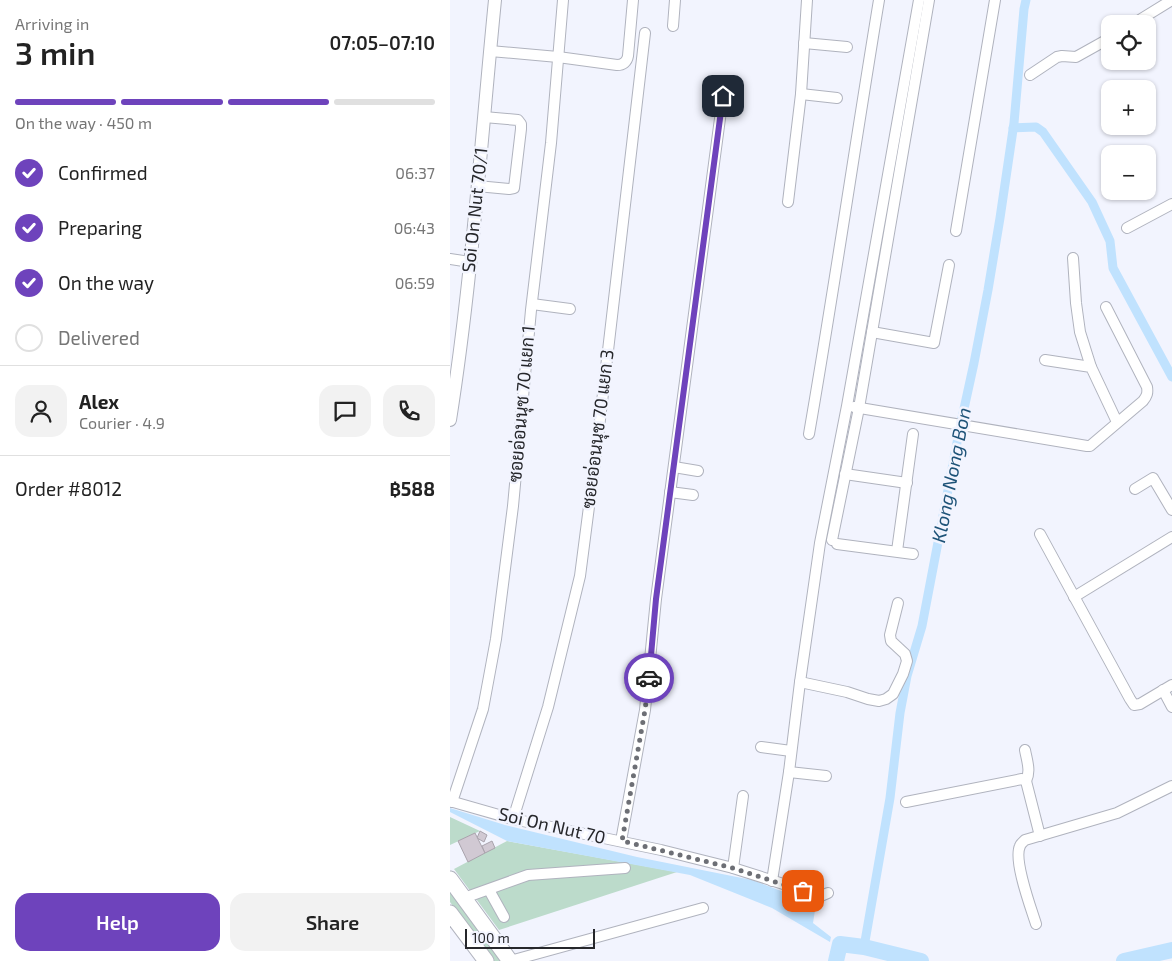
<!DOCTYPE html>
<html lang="en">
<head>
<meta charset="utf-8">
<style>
	body { margin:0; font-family:"Exo 2",Sarabun,sans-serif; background:#f2f2f2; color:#222; height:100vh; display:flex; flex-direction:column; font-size:19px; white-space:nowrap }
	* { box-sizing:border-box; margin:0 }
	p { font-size:16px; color:#767676 }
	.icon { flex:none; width:28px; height:28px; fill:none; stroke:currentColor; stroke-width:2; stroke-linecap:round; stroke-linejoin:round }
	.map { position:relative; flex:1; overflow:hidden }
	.details { display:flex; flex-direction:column; background:#fff; width:450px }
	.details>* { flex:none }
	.controls { position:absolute; left:651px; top:15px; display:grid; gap:10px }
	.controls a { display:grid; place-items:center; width:55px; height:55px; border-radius:10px; background:#fff; box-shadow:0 1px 4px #0004; font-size:25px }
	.scale { position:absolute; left:15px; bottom:12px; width:130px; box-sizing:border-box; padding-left:5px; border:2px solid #26272b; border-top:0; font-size:14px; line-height:18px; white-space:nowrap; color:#26272b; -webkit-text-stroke:4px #f2f4fe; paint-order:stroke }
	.pin { position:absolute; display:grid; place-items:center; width:42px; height:42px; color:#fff; margin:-21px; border-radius:10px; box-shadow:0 2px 8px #0006 }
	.courier { position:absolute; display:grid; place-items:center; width:50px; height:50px; margin:-25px; border:4px solid #6e43bc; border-radius:50%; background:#fff; color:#222; box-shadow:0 1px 6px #0007 }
	.summary em { font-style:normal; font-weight:600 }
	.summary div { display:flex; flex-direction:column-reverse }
	.summary { display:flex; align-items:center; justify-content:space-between; height:85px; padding:0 15px }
	h1 { font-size:32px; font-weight:600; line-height:38px }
	.bar { display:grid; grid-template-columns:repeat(4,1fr); gap:8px 5px; align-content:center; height:60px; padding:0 15px }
	.bar i { height:6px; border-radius:4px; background:#e0e0e0 }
	.bar .active { background:#6e43bc }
	.bar p { grid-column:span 4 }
	.line { display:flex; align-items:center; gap:12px; padding:0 15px; border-top:1px solid #e0e0e0 }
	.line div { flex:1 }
	.round { display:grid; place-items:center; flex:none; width:52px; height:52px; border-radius:15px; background:#f2f2f2 }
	ol { padding:0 15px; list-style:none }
	li { display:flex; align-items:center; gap:15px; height:55px }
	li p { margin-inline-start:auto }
	li .icon { padding:5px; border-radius:50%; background:#6e43bc; color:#fff; stroke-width:4 }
	li:last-child { color:#767676 }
	li i { width:28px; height:28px; border:2px solid #e0e0e0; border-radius:50% }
	.action { display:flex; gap:10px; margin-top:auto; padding:10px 15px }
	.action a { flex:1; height:58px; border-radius:15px; background:#6e43bc; color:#fff; font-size:20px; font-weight:600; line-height:58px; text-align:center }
	.action a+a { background:#f2f2f2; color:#222 }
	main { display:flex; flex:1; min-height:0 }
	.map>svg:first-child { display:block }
	.green { fill:#bcdbcb }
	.water { fill:#c0e2fe }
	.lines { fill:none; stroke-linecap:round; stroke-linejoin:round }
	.canal { stroke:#c0e2fe; stroke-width:9 }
	.river { stroke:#c0e2fe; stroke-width:16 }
	.building { fill:#d1c9d3; stroke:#a9a3ac }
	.minor-casing { stroke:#b0b3be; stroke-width:12 }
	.tertiary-casing { stroke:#b0b3be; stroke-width:14 }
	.primary-casing { stroke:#b0b3be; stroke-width:17 }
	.minor { stroke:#fff; stroke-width:10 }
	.tertiary { stroke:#fff; stroke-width:12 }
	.primary { stroke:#fff; stroke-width:15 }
	.done { stroke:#6d6f75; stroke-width:5; stroke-dasharray:0 9 }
	.route { stroke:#6e43bc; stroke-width:6 }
	.labels { text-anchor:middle; stroke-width:5; stroke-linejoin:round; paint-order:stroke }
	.street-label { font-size:18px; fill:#26272b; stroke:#f2f4fe }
	.water-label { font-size:19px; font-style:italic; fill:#1e5378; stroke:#f2f4fe }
</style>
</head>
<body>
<main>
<section class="details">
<div class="summary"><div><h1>3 min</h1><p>Arriving in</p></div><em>07:05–07:10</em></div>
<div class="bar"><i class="active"></i><i class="active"></i><i class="active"></i><i></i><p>On the way · 450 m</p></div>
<ol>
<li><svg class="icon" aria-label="check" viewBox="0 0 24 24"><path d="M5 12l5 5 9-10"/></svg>Confirmed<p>06:37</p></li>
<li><svg class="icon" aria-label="check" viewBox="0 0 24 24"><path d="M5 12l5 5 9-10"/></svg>Preparing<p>06:43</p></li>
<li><svg class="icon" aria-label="check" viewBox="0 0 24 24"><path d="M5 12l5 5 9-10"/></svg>On the way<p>06:59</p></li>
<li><i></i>Delivered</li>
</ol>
<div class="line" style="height:90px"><a class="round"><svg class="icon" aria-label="person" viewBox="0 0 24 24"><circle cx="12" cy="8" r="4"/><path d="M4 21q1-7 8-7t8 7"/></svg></a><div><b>Alex</b><p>Courier · 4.9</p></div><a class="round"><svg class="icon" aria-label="chat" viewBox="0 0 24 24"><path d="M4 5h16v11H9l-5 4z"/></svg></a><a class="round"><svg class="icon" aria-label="phone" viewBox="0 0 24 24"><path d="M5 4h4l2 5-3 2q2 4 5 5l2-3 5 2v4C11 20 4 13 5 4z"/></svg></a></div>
<div class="line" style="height:65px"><div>Order #8012</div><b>฿588</b></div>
<div class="action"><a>Help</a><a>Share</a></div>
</section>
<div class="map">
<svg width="722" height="961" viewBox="0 0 722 961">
	<rect width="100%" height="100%" fill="#f2f4fe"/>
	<g class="green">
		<polygon points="0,817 30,831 0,845"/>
		<polygon points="57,841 227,872 49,930 4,869"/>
		<polygon points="0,892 51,961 44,961 0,902"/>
	</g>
	<polygon class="water" points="0,808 55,825 187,857 302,880 366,904 363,923 381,937 380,942 322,908 240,875 57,841 0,812"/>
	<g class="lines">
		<g class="canal">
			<polyline points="563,128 586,127 593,132 642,202 660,241 663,268 722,377"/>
			<polyline points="414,947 440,798 450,713 457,676 472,626 510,427 524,363 538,290 550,218 564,123 574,9 576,0"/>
		</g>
		<g class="river">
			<polyline points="386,961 390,944 414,947 471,961"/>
			<polyline points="674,961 722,950"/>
		</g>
	</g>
	<g class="building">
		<polygon points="30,831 37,835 34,842 27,838"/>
		<polygon points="25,833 35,853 18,862 8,841"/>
		<polygon points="42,841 45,848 35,853 32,846"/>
	</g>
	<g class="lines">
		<defs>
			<g id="minor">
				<polyline points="683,24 722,0"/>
				<polyline points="223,26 225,0"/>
				<polyline points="354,43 397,47"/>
				<path d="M 40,51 L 108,57 L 167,65 C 173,65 177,62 178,56 L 183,0"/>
				<polyline points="580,75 607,57 612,56 626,57 660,38"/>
				<polyline points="351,94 387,98"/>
				<polyline points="27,186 59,189 64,188 71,129 71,124 68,120 34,117"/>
				<polyline points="338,202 351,94 357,0"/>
				<polyline points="677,228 722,204"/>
				<polyline points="506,231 545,0"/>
				<polyline points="623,258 626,303 630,332 641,367"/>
				<polyline points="0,259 20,262"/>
				<polyline points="82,304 120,309"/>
				<polyline points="422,332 484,343 499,265"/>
				<polyline points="595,360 641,367 667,422"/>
				<path d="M 404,407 L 637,446 L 640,446 L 693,401 C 697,396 698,393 697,387 L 656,307"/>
				<path d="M 359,434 C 384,290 405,145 429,0"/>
				<polyline points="224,467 248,471"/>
				<polyline points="395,474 457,483"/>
				<polyline points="685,489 703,478 722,510"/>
				<polyline points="220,492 243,495"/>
				<polyline points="590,534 680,699 684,705 690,704 722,685"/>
				<polyline points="382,540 409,408 479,0"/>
				<polyline points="387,544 463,554"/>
				<polyline points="447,551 463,434"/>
				<polyline points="624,597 722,537"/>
				<polyline points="350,682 397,692 418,699 429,701 436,699 443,694 453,674 457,661 455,654 441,641 440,635 448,603"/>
				<polyline points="713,690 722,707"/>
				<polyline points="311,747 341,751"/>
				<path d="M 575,750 C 577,761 581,771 576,781"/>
				<polyline points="339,772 376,776"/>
				<polyline points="0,801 63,819 211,850 283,868 371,896 378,893"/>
				<polyline points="2,802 33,709 46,639 63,506 81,310 101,143 113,0"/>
				<polyline points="456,802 572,779 576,781 590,836"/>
				<polyline points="63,819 98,707 130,576 147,445 195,33"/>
				<polyline points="171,841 195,710 206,599 273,96"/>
				<polyline points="283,868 293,796"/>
				<polyline points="322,881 339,772 350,682 370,543 397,406 469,0"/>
				<polyline points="39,890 54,917"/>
				<polyline points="14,898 78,875 175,868"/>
				<path d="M 586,924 C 581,908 563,860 570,846 C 571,843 573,842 575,840 L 667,813 L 722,786"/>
				<polyline points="60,961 253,908"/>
			</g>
			<path id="tertiary" d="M 0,420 C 22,281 31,140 45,0"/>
			<g id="primary">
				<polyline points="0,879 60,961"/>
				<polyline points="0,913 36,961"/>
			</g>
		</defs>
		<use href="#minor" class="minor-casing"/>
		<use href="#tertiary" class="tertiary-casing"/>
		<use href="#primary" class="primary-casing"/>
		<use href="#minor" class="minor"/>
		<use href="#tertiary" class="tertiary"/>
		<use href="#primary" class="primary"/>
	</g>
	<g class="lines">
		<polyline class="done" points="199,678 195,710 172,841 283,868 353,891"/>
		<polyline class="route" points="199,678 206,599 273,96"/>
	</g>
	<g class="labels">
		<g class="street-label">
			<text transform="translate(25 210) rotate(-84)" y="6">Soi On Nut 70/1</text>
			<text transform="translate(72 404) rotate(-85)" y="6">ซอยอ่อนนุช 70 แยก 1</text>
			<text transform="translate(148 429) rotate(-83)" y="6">ซอยอ่อนนุช 70 แยก 3</text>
			<text transform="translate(102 826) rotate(13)" y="6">Soi On Nut 70</text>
		</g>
		<g class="water-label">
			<text transform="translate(501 475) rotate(-79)" y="7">Klong Nong Bon</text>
		</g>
	</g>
</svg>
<div class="controls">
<a><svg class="icon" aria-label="locate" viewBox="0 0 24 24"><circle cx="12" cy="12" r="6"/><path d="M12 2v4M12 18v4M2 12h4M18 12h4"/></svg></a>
<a>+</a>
<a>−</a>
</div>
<div class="scale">100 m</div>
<div class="pin" style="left:353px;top:891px;background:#ea580c"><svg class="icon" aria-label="bag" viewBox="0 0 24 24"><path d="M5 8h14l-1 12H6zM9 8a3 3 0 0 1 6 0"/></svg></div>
<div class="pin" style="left:273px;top:96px;background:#1f2937"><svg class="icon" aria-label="home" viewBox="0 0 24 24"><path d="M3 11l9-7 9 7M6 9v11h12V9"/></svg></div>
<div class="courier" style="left:199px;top:678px"><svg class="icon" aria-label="car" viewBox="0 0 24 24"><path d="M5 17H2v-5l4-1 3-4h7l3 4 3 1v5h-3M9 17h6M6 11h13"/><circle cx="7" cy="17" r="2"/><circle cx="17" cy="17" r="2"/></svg></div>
</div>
</main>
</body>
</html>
